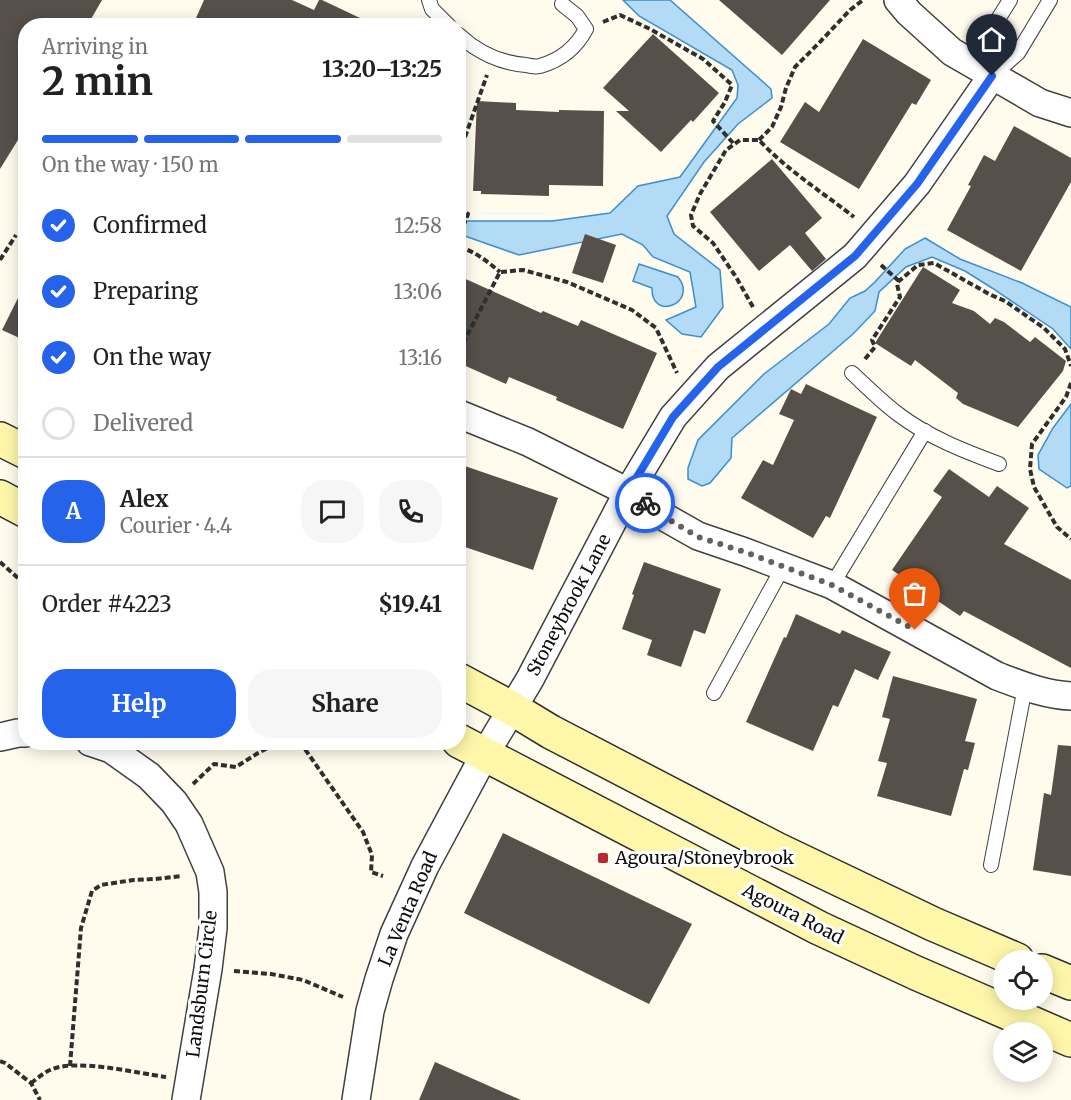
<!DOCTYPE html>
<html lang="en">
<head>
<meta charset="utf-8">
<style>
	body { margin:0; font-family:Merriweather,serif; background:#f6f6f6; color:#222; height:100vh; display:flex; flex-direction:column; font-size:22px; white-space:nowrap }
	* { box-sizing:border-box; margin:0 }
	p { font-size:20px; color:#767676 }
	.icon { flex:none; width:33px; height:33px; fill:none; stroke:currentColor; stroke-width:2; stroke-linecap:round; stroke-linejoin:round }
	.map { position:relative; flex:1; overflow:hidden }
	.side { position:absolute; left:18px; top:18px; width:448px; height:732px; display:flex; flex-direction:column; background:#fff; border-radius:24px; box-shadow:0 3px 15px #0003 }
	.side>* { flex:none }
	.buttons { position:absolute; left:993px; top:950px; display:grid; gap:12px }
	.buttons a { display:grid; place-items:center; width:60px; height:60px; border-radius:50%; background:#fff; box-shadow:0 3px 15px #0003; font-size:30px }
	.pin { position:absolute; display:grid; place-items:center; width:51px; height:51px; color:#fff; margin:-62px -26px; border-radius:50% 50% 50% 0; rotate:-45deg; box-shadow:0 0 6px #0007 }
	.pin .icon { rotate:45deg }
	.courier { position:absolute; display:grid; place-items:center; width:60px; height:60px; margin:-30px; border:4px solid #2563eb; border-radius:50%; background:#fff; color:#222; box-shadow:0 2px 8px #0007 }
	.overview em { font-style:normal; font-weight:700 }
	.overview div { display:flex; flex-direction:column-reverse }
	.overview { display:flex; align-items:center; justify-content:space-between; height:102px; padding:0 24px }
	h1 { font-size:39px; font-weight:700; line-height:45px }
	.bar { display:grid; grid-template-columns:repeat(4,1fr); gap:9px 6px; align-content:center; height:72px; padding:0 24px }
	.bar i { height:8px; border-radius:4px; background:#e0e0e0 }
	.bar .current { background:#2563eb }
	.bar p { grid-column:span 4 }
	.line { display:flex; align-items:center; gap:15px; padding:0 24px; border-top:2px solid #e0e0e0 }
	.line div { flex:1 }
	.round { display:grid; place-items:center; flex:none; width:63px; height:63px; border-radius:24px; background:#f6f6f6 }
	ol { padding:0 24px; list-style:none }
	li { display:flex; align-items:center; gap:18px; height:66px }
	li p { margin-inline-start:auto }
	li .icon { padding:6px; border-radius:50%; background:#2563eb; color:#fff; stroke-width:4 }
	li:last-child { color:#767676 }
	li i { width:33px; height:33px; border:3px solid #e0e0e0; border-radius:50% }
	.button { display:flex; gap:12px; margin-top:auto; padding:12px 24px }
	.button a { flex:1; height:69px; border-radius:24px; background:#2563eb; color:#fff; font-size:24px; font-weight:700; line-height:69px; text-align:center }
	.button a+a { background:#f6f6f6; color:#222 }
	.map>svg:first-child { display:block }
	.water { fill:#b3dbf6; stroke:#3b8fcc; stroke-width:1.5 }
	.building { fill:#564f4a }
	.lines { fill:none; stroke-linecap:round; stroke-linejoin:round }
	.lane-casing { stroke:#404040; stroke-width:16 }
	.street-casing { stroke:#404040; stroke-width:30 }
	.secondary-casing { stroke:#2f2f2f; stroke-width:36 }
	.path { stroke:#2f2f2f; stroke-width:4; stroke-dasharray:6 3; stroke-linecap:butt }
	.lane { stroke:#fff; stroke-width:14 }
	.street { stroke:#fff; stroke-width:27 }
	.secondary { stroke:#fef7aa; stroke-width:33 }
	.done { stroke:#62615c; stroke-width:6; stroke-dasharray:0 10.8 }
	.route { stroke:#2563eb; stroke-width:8 }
	.poi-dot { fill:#bc272a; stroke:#fff; stroke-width:2 }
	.labels { text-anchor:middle; stroke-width:6; stroke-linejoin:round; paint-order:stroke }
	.street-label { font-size:18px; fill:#0d0d0d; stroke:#fff }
	.poi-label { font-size:18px; fill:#0d0d0d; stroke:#fff; text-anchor:start }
</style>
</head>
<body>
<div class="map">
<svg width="1071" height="1100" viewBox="0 0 1071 1100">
	<rect width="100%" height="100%" fill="#fffcee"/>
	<g class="water">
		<polygon points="623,0 670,0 771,89 772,98 738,124 704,162 667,216 674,234 720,270 723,307 701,337 682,334 666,320 696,307 690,272 653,257 643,245 622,234 519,255 459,234 459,217 467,221 552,221 610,213 638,186 680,177 737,98 738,85 732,70 639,16"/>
		<polygon points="925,238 960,259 1022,283 1071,307 1071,349 1053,329 992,288 965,271 932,257 906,267 879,292 875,311 853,334 732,438 731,458 710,483 702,486 688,479 688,468 698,440 764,374 829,324 850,298 865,291 875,282 905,249"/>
		<path d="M 639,264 L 678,277 C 699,303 651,322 652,288 L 633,281 Z"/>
		<polygon points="1071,404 1071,486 1067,488 1039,469 1038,455 1053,428"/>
	</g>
	<g class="building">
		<polygon points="0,0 102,0 87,26 26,26 26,127 0,169"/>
		<polygon points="204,0 292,0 314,10 319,0 322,0 377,26 212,26 196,18"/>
		<polygon points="719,0 830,0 782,55"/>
		<polygon points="653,34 719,93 693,122 691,120 661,152 616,111 629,111 603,88"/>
		<polygon points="863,39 931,80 916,105 912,103 859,189 780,142 805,102 819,112"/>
		<polygon points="477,101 516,103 516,110 559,112 559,110 604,111 603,186 549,185 549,196 481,194 481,191 473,191"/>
		<polygon points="1014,126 1071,158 1071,182 1021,271 947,230 971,186 968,185 984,155 995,161"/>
		<polygon points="772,159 822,218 805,233 826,259 812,271 790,245 759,271 710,212"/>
		<polygon points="585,234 616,245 603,283 572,273"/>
		<polygon points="923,267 960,290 952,303 974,311 990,324 995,318 1004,322 1030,342 1035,337 1066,361 1063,371 1018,427 963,404 956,398 958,393 915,360 911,366 875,343"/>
		<polygon points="459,276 541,313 543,311 578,326 581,320 657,353 623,429 556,400 557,397 509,377 506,384 459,363"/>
		<polygon points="26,282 26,341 2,330"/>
		<polygon points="806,384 877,417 830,518 826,516 813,538 741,498 763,460 773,465 794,420 779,414 791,389 801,394"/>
		<polygon points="459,464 558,498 533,570 459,545"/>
		<polygon points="949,469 989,497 997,486 1029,508 1004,544 1071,580 1071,668 964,611 960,616 892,570 942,497 933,491"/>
		<polygon points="644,562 721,589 705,634 694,630 681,667 647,655 652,640 622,629 634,595 632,594"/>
		<polygon points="796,614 840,634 842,630 891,652 878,680 855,669 838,707 833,705 813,751 746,722 784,637 786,638"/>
		<polygon points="893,676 977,699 965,741 975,743 968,770 964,769 951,816 877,796 887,763 878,761 890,719 882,717"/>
		<polygon points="1058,745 1071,746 1071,876 1033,870 1044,793 1051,795"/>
		<polygon points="503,833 692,924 649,1004 464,913"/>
		<polygon points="435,1062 521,1100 419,1100"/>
	</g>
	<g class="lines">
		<defs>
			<g id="lane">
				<polyline points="429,0 432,9 449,26"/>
				<polyline points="1010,0 985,40 992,76 1018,53 1050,0"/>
				<path d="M 459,35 C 477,52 501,63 526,65 C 530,66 535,67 540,66 C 561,60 576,48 586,29 L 577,16 L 562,4"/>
				<path d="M 852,373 C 867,387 882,402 898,414 C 928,437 964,451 999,464"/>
				<polyline points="832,585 925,431"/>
				<polyline points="714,693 783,567"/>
				<polyline points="991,865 1025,687"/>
			</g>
			<g id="street">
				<polyline points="898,0 909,13 952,52 1040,103 1071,113"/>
				<path d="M 459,414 L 528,442 L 628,492 L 668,519 L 698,536 L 745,552 L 832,585 L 997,676 C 1021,685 1045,695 1071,696"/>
				<polyline points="0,737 18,733 26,733"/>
				<polyline points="90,742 111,749 149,776 174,802 189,824 210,872 213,892 213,928 208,969 186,1100"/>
				<polyline points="356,1100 370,1011 379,979 394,934 425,866 485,754 530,679 628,492 673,417 718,367 855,256 917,184 992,76"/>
			</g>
			<g id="secondary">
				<polyline points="0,439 26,452"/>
				<polyline points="0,497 26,511"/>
				<polyline points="459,680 513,709 551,732 776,849 933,924 1017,960"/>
				<polyline points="459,741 819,928 916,973 1071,1040"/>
				<polyline points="1042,971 1071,983"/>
			</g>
		</defs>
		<use href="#lane" class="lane-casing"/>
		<use href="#street" class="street-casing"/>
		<use href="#secondary" class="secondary-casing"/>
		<g class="path">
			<polyline points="603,22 620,15 650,29 703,59 732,85 725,102 713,121 734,144"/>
			<polyline points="759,140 772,127 781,107 786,88 795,67 819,43 850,10 863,0"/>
			<polyline points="459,154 487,75"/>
			<polyline points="459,208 468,214 459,238"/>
			<path d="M 459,247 C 475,251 488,262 500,272"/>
			<polyline points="0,260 16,235"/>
			<polyline points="881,265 899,281"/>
			<path d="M 753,307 L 736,277 L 713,243 L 693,226 L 691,215 L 700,194 L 726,150 L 740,140 L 759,140 C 787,170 822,192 854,217"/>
			<polyline points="459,351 500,272 523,270 567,282 632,310 656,328 677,373"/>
			<polyline points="865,359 875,347 872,340 900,297 897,284 899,281 918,265 934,263 989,294 1005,301 1044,328 1065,349 1071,366"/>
			<polyline points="1071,383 1066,397 1032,444 1030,469 1034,487 1057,527 1071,539"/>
			<polyline points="0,562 26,585"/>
			<polyline points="22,707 26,678"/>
			<polyline points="300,742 363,832 372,855 371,872 383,876"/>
			<polyline points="193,784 214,764 236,767 258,753 271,746 292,742"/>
			<polyline points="234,971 271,974 303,980 343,997"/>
			<polyline points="0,1061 5,1063 31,1083 40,1100"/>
			<polyline points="70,1066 81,928 92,891 101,885 133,880 155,879 182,876"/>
			<path d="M 31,1083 C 37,1079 43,1073 50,1070 C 75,1058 137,1073 166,1077"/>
		</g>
		<use href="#lane" class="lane"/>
		<use href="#street" class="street"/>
		<use href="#secondary" class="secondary"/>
	</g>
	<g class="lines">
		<polyline class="done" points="645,503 668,519 698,537 745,552 832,585 915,630"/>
		<polyline class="route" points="645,503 628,492 673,417 718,367 855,256 917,184 992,76"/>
	</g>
	<rect class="poi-dot" x="597" y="852" width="12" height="12" rx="3"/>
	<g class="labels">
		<g class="street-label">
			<text transform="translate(569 605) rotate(-62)" y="6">Stoneybrook Lane</text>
			<text transform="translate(408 909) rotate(-67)" y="6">La Venta Road</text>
			<text transform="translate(793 914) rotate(27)" y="6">Agoura Road</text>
			<text transform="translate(202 984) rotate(-83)" y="6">Landsburn Circle</text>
		</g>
		<g class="poi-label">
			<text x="615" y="864">Agoura/Stoneybrook</text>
		</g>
	</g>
</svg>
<div class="buttons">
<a><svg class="icon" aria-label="locate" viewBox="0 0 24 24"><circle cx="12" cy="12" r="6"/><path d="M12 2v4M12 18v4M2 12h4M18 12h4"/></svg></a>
<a><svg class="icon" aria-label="layers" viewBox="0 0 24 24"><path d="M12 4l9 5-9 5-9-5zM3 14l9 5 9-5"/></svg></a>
</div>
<div class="pin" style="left:915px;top:630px;background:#ea580c"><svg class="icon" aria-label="bag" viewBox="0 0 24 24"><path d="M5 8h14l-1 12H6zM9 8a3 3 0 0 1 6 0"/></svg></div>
<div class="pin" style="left:992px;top:76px;background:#1f2937"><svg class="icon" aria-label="home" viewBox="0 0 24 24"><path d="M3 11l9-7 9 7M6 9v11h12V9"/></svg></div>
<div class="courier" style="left:645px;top:503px"><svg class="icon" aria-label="bike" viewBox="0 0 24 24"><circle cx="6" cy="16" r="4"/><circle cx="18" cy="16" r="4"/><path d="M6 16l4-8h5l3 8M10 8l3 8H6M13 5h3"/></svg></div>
<section class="side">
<div class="overview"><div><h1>2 min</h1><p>Arriving in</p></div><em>13:20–13:25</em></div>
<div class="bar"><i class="current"></i><i class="current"></i><i class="current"></i><i></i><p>On the way · 150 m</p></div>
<ol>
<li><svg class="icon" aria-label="check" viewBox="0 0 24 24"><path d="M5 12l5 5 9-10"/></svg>Confirmed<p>12:58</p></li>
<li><svg class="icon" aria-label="check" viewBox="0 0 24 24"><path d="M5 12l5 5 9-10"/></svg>Preparing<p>13:06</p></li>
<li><svg class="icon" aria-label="check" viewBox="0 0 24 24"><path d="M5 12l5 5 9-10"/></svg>On the way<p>13:16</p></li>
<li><i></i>Delivered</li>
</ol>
<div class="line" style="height:108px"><b class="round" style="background:#2563eb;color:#fff">A</b><div><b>Alex</b><p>Courier · 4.4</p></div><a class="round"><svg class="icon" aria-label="chat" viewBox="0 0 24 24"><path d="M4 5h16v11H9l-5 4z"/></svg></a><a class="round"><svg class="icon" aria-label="phone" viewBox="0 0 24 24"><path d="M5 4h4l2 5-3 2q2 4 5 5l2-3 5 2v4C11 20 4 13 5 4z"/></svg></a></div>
<div class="line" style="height:78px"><div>Order #4223</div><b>$19.41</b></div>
<div class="button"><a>Help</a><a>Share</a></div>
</section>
</div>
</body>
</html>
